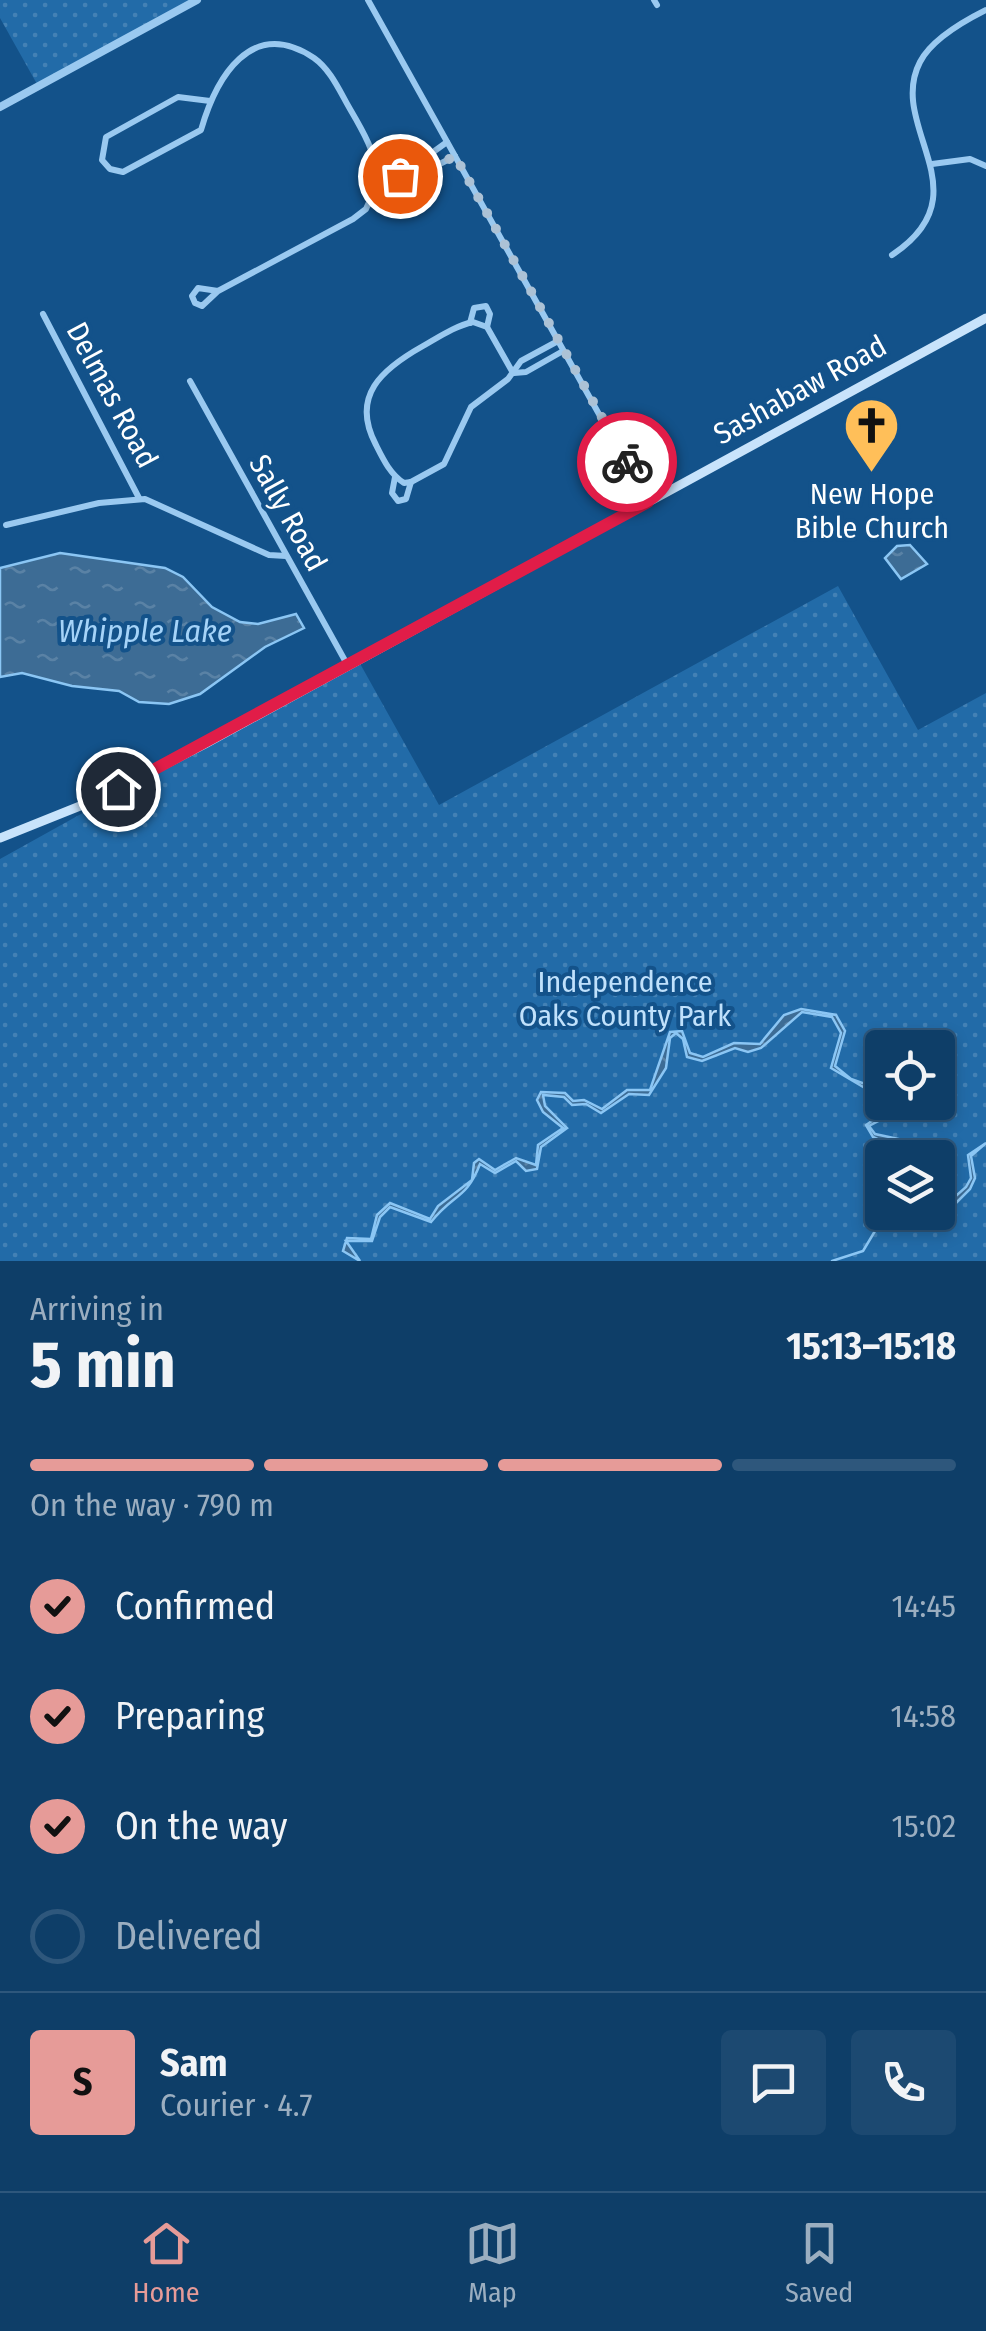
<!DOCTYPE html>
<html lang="en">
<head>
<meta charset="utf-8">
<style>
	body { margin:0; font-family:"Fira Sans Condensed",sans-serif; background:#1c4971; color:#f1f3f6; height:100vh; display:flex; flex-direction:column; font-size:38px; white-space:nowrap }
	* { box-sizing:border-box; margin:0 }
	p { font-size:32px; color:#9baec0 }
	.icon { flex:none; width:55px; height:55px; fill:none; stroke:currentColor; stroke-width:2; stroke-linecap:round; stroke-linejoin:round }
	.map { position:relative; height:1261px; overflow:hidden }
	.sheet { display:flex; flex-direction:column; background:#0e3e68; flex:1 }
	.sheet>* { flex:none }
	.tools { position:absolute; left:865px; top:1030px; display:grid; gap:20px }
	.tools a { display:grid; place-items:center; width:90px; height:90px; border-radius:10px; background:#0e3e68; box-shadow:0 5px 15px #0003,0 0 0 2px #2e577c; font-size:50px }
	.pin { position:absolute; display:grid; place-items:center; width:85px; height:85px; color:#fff; margin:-42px; border:5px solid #fff; border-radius:50%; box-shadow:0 2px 10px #0007 }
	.courier { position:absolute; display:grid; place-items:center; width:100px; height:100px; margin:-50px; border:8px solid #e11d48; border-radius:50%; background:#fff; color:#222; box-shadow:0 2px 12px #0007 }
	.head em { font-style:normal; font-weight:700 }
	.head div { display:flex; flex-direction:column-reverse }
	.head { display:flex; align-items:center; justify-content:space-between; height:170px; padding:0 30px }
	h1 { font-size:65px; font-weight:700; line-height:75px }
	.bar { display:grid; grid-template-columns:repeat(4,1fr); gap:15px 10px; align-content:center; height:120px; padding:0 30px }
	.bar i { height:12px; border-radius:8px; background:#2e577c }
	.bar .selected { background:#e69b98 }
	.bar p { grid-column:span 4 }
	.line { display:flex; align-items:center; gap:25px; padding:0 30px; border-top:2px solid #2e577c }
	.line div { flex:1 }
	.round { display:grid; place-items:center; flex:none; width:105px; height:105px; border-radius:10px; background:#1c4971 }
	ol { padding:0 30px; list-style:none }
	li { display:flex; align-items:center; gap:30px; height:110px }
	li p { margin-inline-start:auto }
	li .icon { padding:10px; border-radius:50%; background:#e69b98; color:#111; stroke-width:4 }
	li:last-child { color:#9baec0 }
	li i { width:55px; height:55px; border:5px solid #2e577c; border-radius:50% }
	.tabs { display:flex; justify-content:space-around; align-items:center; height:140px; border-top:2px solid #2e577c; background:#0e3e68; font-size:28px; color:#9baec0 }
	.tabs a { display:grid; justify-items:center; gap:5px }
	.tabs .selected { color:#e69b98 }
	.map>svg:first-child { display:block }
	.park { fill:url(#park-dots); fill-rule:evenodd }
	.water { fill:url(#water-ripples); stroke:#8bc6f4; stroke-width:2.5 }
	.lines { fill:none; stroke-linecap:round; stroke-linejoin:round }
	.stream { stroke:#8bc6f4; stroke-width:2.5 }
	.minor { stroke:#9ac9f0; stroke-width:6 }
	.tertiary { stroke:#9ac9f0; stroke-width:8 }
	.secondary { stroke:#c8e3fb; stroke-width:9 }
	.done { stroke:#acc2d6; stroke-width:10; stroke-dasharray:0 18 }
	.route { stroke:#e11d48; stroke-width:12 }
	.labels { text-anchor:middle; stroke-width:8; stroke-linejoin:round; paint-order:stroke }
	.street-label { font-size:30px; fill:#fff; stroke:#13528a }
	.poi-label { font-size:30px; fill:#fff; stroke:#13528a }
	.park-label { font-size:30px; fill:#c0e1fc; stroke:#13528a }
	.water-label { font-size:32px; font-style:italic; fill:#a5d3f8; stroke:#13528a }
</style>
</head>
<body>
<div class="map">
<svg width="986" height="1261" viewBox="0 0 986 1261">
	<defs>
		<pattern id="park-dots" width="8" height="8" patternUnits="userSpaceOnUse" patternTransform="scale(2.5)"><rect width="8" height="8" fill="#226ba8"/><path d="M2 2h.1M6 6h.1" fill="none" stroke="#4381b5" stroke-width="1.8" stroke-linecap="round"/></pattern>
		<pattern id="water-ripples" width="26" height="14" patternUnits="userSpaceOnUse" patternTransform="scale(2.5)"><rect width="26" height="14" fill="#3d6c95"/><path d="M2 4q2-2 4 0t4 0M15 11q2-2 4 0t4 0" fill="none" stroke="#5a82a5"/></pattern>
	</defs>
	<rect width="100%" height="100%" fill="#13528a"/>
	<g class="park">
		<polygon points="0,0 190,0 37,84 0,18"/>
		<path d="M 838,586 L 918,730 L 986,693 L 986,1261 L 0,1261 L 0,859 L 358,660 L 439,805 ZM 882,1048 L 938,1048 L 938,1102 L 882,1102 ZM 882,1158 L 938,1158 L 938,1212 L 882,1212 Z"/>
	</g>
	<g class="water">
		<polygon points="910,545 927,564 901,579 885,558 897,546"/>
		<polygon points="60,553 165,568 183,577 212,607 240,622 258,624 296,614 304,628 265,647 200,694 169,704 139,702 119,691 72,686 22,673 0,677 0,568"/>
		<path d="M 801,1009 L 836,1015 L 845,1031 L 835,1066 L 851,1079 L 882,1090 L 882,1098 L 831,1068 L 841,1033 L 832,1017 L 802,1012 L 761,1048 L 748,1052 L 735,1048 L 702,1061 L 687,1057 L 683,1039 L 676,1033 L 670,1038 L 666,1068 L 649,1095 L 629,1094 L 601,1113 L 586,1104 L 572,1105 L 564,1097 L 543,1095 L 545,1106 L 567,1128 L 541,1147 L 537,1169 L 526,1171 L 516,1161 L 495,1173 L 480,1164 C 466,1200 454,1193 431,1222 L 390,1207 L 380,1217 L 372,1241 L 346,1241 L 360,1261 L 343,1251 L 347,1238 L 371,1239 L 377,1215 L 390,1203 L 430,1219 L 438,1206 L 472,1180 L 474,1163 L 479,1159 L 495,1170 L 516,1158 L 536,1165 L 538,1145 L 563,1128 L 543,1112 L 537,1100 L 541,1092 L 565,1093 L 573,1101 L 584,1100 L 602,1109 L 627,1090 L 650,1090 L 670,1032 L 682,1031 L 690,1053 L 703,1057 L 734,1043 L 760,1044 L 784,1015 Z"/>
		<polygon points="885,1103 890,1104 882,1119 869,1126 875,1134 899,1139 905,1149 901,1157 892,1157 897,1148 873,1137 866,1125 879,1116"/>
		<polygon points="986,1143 971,1156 975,1178 970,1189 939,1220 918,1224 892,1213 928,1221 966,1187 971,1178 968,1155"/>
	</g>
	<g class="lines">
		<polyline class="stream" points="832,1261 863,1251 875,1231 898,1224 905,1215"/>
		<g class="minor">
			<polyline points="368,0 648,502"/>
			<polyline points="654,0 657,5"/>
			<path d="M 210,101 L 178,97 L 106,137 L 102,160 L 110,169 L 123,172 L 201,130 C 216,78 251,16 314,58 C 331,70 340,92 350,109 C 363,131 376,154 379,180 L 366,209 L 353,219 L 218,291 L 202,306 L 195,303 L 192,296 L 198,288 L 218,291"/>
			<polyline points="932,164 970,159 986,166"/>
			<polyline points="400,176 447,142"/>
			<polyline points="379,180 413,178 455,156"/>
			<path d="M 892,255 C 986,193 886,127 920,62 C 932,39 964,21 986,10"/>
			<polyline points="43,314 139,498"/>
			<polyline points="470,323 474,308 486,306 490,314 487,327"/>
			<polyline points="514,373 526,372 563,351"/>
			<polyline points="190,381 348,666"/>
			<polyline points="395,477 392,493 398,501 406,499 411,482"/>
			<path d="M 411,482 L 404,483 C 390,474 383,459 376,445 C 350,396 382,369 423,346 C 439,337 455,326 473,322 L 487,327 L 513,373"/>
			<polyline points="411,482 444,464 471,407 508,379 521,361 558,341"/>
			<polyline points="6,525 99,503 145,499 269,555 286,556"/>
		</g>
		<polyline class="tertiary" points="0,107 197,0"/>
		<polyline class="secondary" points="0,838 100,798 205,744 986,318"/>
	</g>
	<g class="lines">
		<polyline class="done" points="400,176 412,178 455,156 627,462"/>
		<polyline class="route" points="118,789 648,502 627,462"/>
	</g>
	<defs>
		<symbol id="church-pin" viewBox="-11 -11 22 30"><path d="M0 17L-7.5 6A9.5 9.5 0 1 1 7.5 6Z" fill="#ffbf59" stroke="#13528a"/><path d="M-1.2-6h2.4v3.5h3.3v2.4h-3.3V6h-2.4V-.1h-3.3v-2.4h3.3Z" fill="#111"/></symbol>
	</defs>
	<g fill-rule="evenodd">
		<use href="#church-pin" x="840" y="394" width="63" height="86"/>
	</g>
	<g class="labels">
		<g class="street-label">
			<text transform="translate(800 390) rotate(-29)" y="10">Sashabaw Road</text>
			<text transform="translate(112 395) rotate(62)" y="10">Delmas Road</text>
			<text transform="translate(288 513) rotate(61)" y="10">Sally Road</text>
		</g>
		<g class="poi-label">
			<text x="872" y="504">New Hope<tspan x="872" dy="34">Bible Church</tspan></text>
		</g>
		<g class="park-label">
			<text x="625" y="992">Independence<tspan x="625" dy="34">Oaks County Park</tspan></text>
		</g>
		<g class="water-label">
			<text x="145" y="642">Whipple Lake</text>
		</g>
	</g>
</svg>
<div class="tools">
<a><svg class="icon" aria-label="locate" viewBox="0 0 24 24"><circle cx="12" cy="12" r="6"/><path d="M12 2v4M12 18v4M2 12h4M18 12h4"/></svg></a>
<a><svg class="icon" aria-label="layers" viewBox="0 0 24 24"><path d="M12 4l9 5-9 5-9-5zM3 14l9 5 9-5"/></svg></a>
</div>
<div class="pin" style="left:400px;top:176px;background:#ea580c"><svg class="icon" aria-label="bag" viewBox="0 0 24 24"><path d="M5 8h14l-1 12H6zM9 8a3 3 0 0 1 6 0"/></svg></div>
<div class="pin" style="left:118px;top:789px;background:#1f2937"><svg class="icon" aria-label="home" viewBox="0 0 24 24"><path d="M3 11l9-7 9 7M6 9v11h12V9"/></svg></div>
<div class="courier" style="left:627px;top:462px"><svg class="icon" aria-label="bike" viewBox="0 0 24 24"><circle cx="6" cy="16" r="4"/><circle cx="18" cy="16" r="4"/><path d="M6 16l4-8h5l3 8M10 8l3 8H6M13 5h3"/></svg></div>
</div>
<section class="sheet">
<div class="head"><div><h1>5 min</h1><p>Arriving in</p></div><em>15:13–15:18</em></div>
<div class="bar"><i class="selected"></i><i class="selected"></i><i class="selected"></i><i></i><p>On the way · 790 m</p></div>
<ol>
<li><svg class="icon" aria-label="check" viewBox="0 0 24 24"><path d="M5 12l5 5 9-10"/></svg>Confirmed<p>14:45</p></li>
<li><svg class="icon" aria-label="check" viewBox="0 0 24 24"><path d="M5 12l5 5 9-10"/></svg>Preparing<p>14:58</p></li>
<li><svg class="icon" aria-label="check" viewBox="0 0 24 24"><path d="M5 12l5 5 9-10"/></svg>On the way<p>15:02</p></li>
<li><i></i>Delivered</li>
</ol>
<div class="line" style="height:180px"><b class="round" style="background:#e69b98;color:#111">S</b><div><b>Sam</b><p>Courier · 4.7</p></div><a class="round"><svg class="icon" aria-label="chat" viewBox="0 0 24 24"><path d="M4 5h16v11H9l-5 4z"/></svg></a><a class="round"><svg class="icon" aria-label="phone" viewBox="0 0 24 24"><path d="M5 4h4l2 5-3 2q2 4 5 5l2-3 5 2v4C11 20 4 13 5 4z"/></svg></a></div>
</section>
<nav class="tabs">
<a class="selected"><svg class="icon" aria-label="home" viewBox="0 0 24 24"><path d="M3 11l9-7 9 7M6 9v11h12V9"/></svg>Home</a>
<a><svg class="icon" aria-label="map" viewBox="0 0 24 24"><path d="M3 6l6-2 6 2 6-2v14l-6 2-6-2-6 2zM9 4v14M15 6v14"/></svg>Map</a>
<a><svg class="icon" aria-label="saved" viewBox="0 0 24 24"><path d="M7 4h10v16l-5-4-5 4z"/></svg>Saved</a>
</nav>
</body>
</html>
